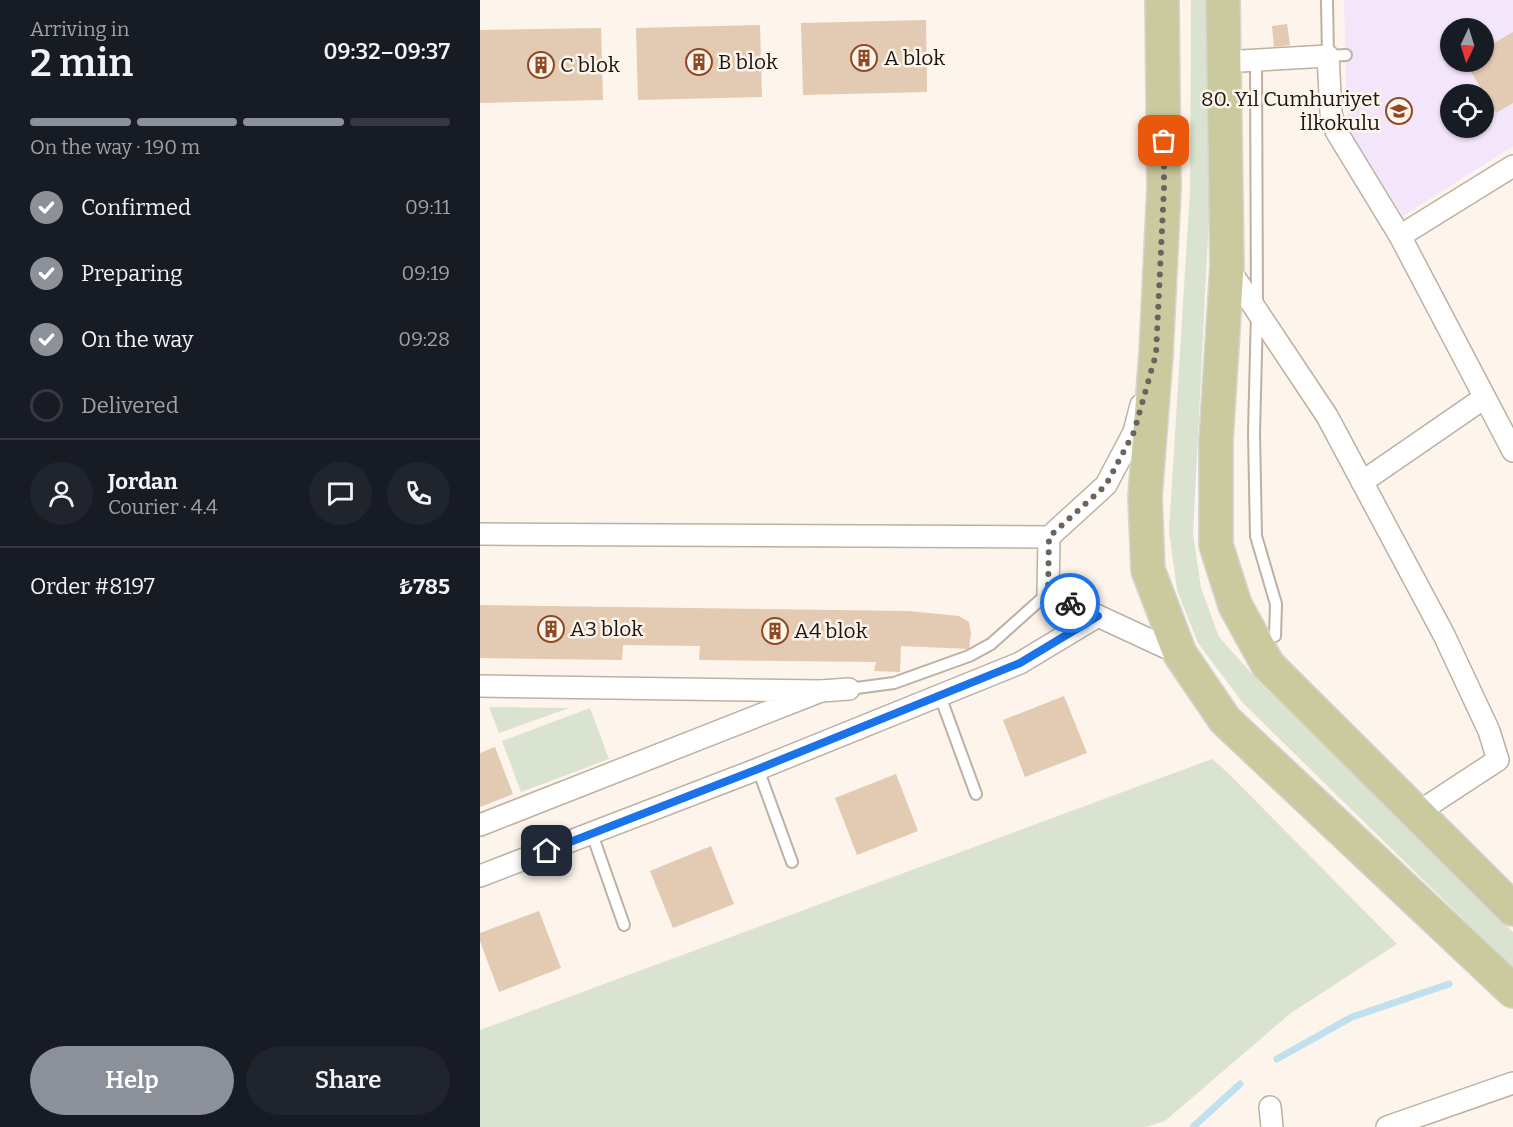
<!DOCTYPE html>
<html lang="en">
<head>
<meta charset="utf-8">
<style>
	body { margin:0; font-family:Bitter,serif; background:#20242c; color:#f1f3f6; height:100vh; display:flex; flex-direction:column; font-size:22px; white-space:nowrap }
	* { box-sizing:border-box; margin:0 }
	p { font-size:20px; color:#9ea1a6 }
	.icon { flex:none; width:33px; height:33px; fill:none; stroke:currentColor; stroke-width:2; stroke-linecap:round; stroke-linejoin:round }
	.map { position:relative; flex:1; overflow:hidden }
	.sheet { display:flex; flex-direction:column; background:#171b24; width:480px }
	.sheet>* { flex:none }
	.needle { width:39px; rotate:184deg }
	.controls { position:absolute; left:960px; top:18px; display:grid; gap:12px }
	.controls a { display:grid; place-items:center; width:54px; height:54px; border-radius:50%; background:#171b24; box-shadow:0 2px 4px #0004; font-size:30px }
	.pin { position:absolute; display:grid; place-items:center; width:51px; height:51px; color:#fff; margin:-26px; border-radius:12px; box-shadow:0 3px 9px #0006 }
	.courier { position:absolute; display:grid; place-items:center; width:60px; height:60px; margin:-30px; border:4px solid #1a73e8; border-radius:50%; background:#fff; color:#222; box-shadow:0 2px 8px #0007 }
	.headline em { font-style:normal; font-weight:600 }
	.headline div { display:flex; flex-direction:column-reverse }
	.headline { display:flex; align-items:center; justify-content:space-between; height:102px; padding:0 30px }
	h1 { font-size:39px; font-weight:600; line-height:45px }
	.bar { display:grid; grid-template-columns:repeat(4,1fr); gap:9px 6px; align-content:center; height:72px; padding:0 30px }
	.bar i { height:8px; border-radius:4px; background:#363941 }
	.bar .selected { background:#8c9099 }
	.bar p { grid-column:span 4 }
	.line { display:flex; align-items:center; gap:15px; padding:0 30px; border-top:2px solid #363941 }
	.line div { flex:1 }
	.round { display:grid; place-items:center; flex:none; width:63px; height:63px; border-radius:32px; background:#20242c }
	ol { padding:0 30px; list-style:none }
	li { display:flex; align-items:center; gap:18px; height:66px }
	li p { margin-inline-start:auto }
	li .icon { padding:6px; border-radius:50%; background:#8c9099; color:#fff; stroke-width:4 }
	li:last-child { color:#9ea1a6 }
	li i { width:33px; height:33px; border:3px solid #363941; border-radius:50% }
	.primary-button { display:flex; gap:12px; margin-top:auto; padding:12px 30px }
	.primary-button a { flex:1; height:69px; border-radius:36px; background:#8c9099; color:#fff; font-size:24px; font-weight:600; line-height:69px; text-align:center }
	.primary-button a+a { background:#20242c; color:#f1f3f6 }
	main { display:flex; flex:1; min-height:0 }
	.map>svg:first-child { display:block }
	.education { fill:#f4e6fa; fill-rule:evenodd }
	.green { fill:#dae3cf }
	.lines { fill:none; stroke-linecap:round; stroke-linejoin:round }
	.stream { stroke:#c0e0f0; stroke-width:7 }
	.building { fill:#e2cab3 }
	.lane-casing { stroke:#beb0a2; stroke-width:14 }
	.street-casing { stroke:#beb0a2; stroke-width:24 }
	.primary-casing { stroke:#d6d5d4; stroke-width:36 }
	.lane { stroke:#fff; stroke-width:10 }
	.street { stroke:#fff; stroke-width:21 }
	.primary { stroke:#caca9e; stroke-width:33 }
	.done { stroke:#6a645d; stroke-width:6; stroke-dasharray:0 10.8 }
	.route { stroke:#1a73e8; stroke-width:8 }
	.labels { text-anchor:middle; stroke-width:5; stroke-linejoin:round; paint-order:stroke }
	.poi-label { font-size:21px; fill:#1b1611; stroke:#fdf4eb; text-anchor:start }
</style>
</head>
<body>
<main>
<section class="sheet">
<div class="headline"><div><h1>2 min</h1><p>Arriving in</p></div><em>09:32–09:37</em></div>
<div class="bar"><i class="selected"></i><i class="selected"></i><i class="selected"></i><i></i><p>On the way · 190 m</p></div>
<ol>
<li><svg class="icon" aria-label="check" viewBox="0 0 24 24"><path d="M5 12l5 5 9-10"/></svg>Confirmed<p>09:11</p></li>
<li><svg class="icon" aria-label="check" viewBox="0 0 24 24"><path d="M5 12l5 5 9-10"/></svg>Preparing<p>09:19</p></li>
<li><svg class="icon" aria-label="check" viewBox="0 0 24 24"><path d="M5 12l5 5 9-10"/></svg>On the way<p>09:28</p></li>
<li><i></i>Delivered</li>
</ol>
<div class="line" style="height:108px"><a class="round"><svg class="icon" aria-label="person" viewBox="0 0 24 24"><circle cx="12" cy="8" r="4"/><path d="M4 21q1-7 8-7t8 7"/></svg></a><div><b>Jordan</b><p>Courier · 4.4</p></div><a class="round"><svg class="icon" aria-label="chat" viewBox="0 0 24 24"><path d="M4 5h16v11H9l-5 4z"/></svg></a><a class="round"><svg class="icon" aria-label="phone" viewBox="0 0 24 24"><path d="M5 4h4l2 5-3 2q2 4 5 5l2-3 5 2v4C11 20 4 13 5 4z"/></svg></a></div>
<div class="line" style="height:78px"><div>Order #8197</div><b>₺785</b></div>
<div class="primary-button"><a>Help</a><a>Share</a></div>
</section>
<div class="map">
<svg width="1033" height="1127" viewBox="0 0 1033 1127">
	<rect width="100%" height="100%" fill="#fdf4eb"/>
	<path class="education" d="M 864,0 L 1033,0 L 1033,146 L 923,216 L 867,127 ZM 970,28 L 1004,28 L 1004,62 L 970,62 ZM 970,94 L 1004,94 L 1004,128 L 970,128 Z"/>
	<g class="green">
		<polygon points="711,0 731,0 730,196 713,534 721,588 739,637 781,684 1033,932 1033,968 763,703 718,643 697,590 689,531 710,191"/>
		<polygon points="9,707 89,708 19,733"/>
		<polygon points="110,708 129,759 41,792 22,741"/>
		<polygon points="732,759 748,773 917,944 811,1013 685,1121 665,1127 0,1127 0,1030"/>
	</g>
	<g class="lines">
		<g class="stream">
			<polyline points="797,1059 872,1017 969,984"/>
			<polyline points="713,1127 760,1084"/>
		</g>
	</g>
	<g class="building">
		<polygon points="446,20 447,92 323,95 321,23"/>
		<polygon points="807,24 810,45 794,47 792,26"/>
		<polygon points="280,25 282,97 158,100 156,28"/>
		<polygon points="121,28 123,100 0,103 0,30"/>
		<polygon points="1033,32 1033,103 1016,113 985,62 1004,62 1004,49"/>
		<polygon points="0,605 428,611 479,616 489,622 491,634 489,649 421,646 420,672 394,671 396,662 219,660 220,646 143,645 142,660 0,658"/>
		<polygon points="584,696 607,753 545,777 523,720"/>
		<polygon points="15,747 33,794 0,807 0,753"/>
		<polygon points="416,774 438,831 377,855 355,798"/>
		<polygon points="231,846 254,904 193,928 170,871"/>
		<polygon points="59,911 81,968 19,992 0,941 0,933"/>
	</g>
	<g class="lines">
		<defs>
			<g id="lane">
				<polyline points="847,0 848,56 866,55"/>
				<polyline points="776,60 777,312 774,433 776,536 796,604 795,636"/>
				<polyline points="369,689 414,683 489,656 511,644 568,593"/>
				<polyline points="460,696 496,794"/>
				<polyline points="278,769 312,862"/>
				<polyline points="112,834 144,925"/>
			</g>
			<g id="street">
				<polyline points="743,62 848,56 851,113 856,131 920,236 1033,451"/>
				<polyline points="920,236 1033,166"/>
				<polyline points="747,266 847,416 964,635 1009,731 1018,760 937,813"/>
				<polyline points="882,482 1004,398"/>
				<polyline points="0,534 569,537 626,485 654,432 661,405"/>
				<polyline points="569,537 568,593 618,616"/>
				<polyline points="0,686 341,691 0,825"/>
				<polyline points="341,691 369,689"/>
				<polyline points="0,876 278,769 540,663 618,616 700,654"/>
				<polyline points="790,1107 792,1127"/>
				<polyline points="907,1127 1033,1083"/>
			</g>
			<g id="primary">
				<polyline points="682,0 684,188 676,354 665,497 668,570 700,654 745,720 1033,991"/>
				<polyline points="743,0 747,266 736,440 736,545 755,605 788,665 1033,909"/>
			</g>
		</defs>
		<use href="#lane" class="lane-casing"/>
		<use href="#street" class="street-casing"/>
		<use href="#primary" class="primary-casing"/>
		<use href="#lane" class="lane"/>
		<use href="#street" class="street"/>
		<use href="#primary" class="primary"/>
	</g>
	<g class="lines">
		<polyline class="done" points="590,603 568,593 569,537 626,485 654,432 676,354 684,188 684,141"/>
		<polyline class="route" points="67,851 278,769 540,663 618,616 590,603"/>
	</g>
	<defs>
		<symbol id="building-ring" viewBox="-11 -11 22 22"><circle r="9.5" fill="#fdf4eb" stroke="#8f4922" stroke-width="1.5"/><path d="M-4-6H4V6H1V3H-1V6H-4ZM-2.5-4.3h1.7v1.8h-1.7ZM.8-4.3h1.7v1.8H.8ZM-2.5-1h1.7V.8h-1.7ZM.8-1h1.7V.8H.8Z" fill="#8f4922"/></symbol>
		<symbol id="school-ring" viewBox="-11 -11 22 22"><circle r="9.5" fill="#fdf4eb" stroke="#8f4922" stroke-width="1.5"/><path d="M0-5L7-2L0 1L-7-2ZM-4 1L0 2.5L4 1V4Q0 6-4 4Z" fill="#8f4922"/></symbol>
	</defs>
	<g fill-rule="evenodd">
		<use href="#building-ring" x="369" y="43" width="30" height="30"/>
		<use href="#building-ring" x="204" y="47" width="30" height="30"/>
		<use href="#building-ring" x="46" y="50" width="30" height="30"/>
		<use href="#school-ring" x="904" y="96" width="30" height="30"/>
		<use href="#building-ring" x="56" y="614" width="30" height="30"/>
		<use href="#building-ring" x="280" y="616" width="30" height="30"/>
	</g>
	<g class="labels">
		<g class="poi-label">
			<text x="404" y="65">A blok</text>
			<text x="238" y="69">B blok</text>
			<text x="80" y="72">C blok</text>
			<text x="900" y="106" text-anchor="end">80. Yıl Cumhuriyet<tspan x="900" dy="24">İlkokulu</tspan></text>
			<text x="90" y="636">A3 blok</text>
			<text x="314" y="638">A4 blok</text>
		</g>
	</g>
</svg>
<div class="controls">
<a><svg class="needle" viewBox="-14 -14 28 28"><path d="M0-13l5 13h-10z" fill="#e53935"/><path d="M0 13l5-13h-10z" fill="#9ea1a6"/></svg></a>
<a><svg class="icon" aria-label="locate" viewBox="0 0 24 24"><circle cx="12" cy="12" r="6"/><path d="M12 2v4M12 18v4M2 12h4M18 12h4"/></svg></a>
</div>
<div class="pin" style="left:684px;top:141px;background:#ea580c"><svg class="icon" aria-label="bag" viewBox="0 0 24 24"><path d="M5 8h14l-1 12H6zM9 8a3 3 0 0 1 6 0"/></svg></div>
<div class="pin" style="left:67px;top:851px;background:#1f2937"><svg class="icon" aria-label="home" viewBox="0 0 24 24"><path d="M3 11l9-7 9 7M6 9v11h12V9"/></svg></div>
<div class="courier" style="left:590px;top:603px"><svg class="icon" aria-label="bike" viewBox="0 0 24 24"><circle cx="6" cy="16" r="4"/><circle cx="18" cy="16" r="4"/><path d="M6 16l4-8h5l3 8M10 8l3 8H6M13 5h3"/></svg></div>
</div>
</main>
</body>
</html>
